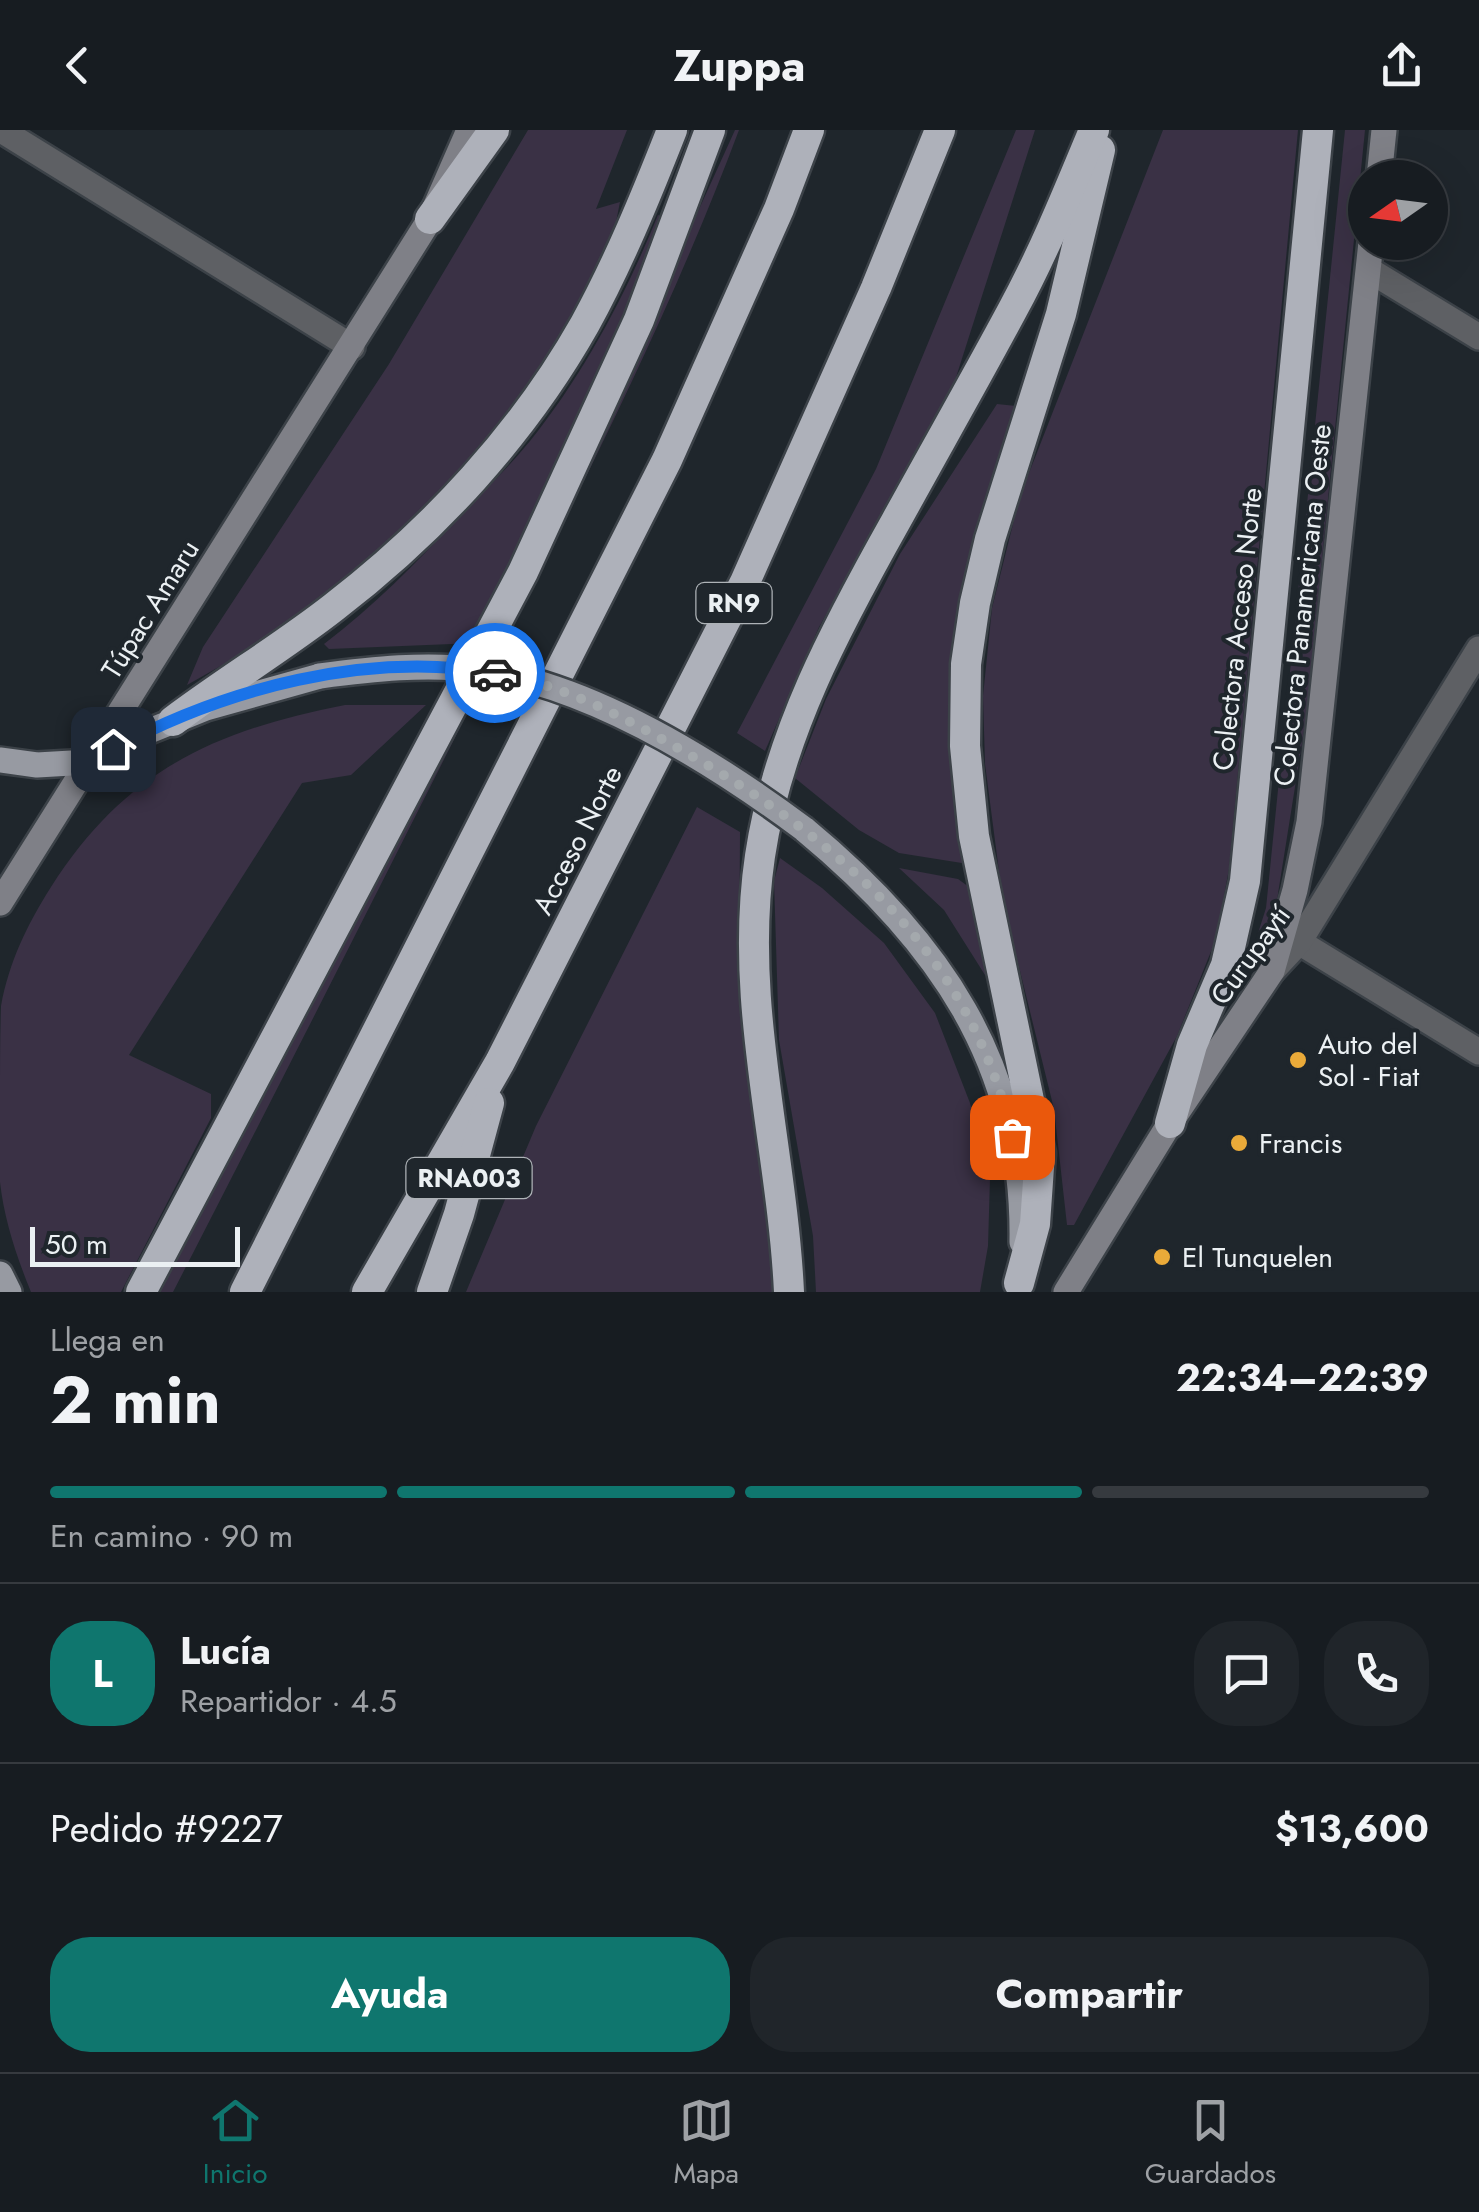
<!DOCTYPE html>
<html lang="es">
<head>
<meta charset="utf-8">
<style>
	body { margin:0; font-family:Jost,sans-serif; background:#20252a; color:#f1f3f6; height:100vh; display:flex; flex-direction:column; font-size:38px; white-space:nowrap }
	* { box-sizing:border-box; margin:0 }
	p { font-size:32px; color:#9ea1a5 }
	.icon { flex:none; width:55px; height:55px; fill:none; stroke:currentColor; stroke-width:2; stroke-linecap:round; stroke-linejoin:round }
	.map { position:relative; height:1162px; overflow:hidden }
	.details { display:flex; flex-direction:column; background:#171c21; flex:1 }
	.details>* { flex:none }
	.needle { width:65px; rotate:256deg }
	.buttons { position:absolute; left:1348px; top:30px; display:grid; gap:20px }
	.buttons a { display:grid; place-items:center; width:100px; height:100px; border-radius:50%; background:#171c21; box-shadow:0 10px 40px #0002,0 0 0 2px #363a3f; font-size:50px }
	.scale { position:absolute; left:30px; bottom:25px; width:210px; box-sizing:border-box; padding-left:10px; border:5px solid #ebf0f3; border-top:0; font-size:28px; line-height:35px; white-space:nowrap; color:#ebf0f3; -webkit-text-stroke:8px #1f262c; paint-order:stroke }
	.pin { position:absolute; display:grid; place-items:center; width:85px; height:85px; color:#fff; margin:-42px; border-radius:20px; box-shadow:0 5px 15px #0006 }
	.courier { position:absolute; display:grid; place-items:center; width:100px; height:100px; margin:-50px; border:8px solid #1a73e8; border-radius:50%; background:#fff; color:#222; box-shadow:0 2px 12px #0007 }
	.head em { font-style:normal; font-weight:700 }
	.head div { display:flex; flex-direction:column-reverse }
	.head { display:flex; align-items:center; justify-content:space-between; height:170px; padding:0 50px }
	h1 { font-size:65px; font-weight:700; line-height:75px }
	.bar { display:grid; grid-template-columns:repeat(4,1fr); gap:15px 10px; align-content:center; height:120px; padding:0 50px }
	.bar i { height:12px; border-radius:8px; background:#363a3f }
	.bar .selected { background:#0f766e }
	.bar p { grid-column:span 4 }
	.line { display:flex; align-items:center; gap:25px; padding:0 50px; border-top:2px solid #363a3f }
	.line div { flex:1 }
	.round { display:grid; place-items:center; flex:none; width:105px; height:105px; border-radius:40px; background:#20252a }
	.action { display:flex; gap:20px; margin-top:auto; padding:20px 50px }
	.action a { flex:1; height:115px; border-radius:40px; background:#0f766e; color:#fff; font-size:40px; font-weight:700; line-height:115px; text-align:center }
	.action a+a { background:#20252a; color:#f1f3f6 }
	header { display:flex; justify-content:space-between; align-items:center; height:130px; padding:0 50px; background:#171c21; font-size:45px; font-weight:700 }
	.tab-bar { display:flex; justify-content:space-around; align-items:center; height:140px; border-top:2px solid #363a3f; background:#171c21; font-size:28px; color:#9ea1a5 }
	.tab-bar a { display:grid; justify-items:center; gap:5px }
	.tab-bar .selected { color:#0f766e }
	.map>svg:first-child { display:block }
	.green { fill:#3a3145 }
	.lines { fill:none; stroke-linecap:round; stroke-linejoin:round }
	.street-casing { stroke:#3c4248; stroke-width:30 }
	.secondary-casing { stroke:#3c4248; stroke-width:30 }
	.primary-casing { stroke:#3c4248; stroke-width:30 }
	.highway-casing { stroke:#3c4248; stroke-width:35 }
	.street { stroke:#5e6064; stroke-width:25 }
	.secondary { stroke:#7f8087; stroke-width:25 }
	.primary { stroke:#979aa2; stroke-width:25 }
	.highway { stroke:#aeb1ba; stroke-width:30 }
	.primary-bridge-casing { stroke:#3c4248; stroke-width:30; stroke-linecap:butt }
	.primary-bridge { stroke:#979aa2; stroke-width:25 }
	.done { stroke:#a4a9ad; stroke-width:10; stroke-dasharray:0 18 }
	.route { stroke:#1a73e8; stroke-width:12 }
	.poi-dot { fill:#eaaa39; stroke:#1f262c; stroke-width:4 }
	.labels { text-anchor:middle; stroke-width:8; stroke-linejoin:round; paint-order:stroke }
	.shield { fill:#1f262c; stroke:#aeb3b7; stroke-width:2.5 }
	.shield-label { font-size:25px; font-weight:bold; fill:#ebf0f3 }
	.street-label { font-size:28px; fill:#ebf0f3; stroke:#1f262c }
	.poi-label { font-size:28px; fill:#ebf0f3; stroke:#1f262c; text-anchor:start }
</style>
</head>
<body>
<header><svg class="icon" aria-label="back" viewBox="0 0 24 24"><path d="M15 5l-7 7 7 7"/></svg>Zuppa<svg class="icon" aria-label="share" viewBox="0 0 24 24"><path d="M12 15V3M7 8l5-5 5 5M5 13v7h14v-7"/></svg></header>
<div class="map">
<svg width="1479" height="1162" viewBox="0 0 1479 1162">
	<rect width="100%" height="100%" fill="#1f262c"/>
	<g class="green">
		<polygon points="528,0 627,0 596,79 620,72 609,127 557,214 452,355 361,437 281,502 187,555 203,517 389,234"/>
		<path d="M 735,0 L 739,0 C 669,187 578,364 488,542 C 384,749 279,956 173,1162 L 145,1162 L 604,288 Z"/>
		<polygon points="1016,0 1035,0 951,263 819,497 765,621 737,603 876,339"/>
		<polygon points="1163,0 1298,0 1229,739 1216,809 1177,906 1074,1095 1067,1095 1054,979 1003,772 985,634 983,566 992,478 1020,366"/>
		<polygon points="1345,0 1365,0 1306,588 1277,770 1258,819 1253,819 1266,778"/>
		<path d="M 658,85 L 669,89 L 476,513 L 329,519 L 324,514 C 373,477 416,433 457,389 C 482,363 508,338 530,311 C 584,244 626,164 658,85 Z"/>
		<polygon points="997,274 1016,276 975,410 955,533 951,648 968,734 899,723 859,700 795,648 826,569 900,424"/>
		<path d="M 345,575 L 426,575 L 351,645 L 302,653 L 129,925 L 211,964 L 211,988 L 121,1162 L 31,1162 C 17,1128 4,1089 0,1052 C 0,1025 0,995 0,968 C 0,938 0,905 1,876 C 9,832 27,795 51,757 C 125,641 213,601 345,575 Z"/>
		<polygon points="697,677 740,702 739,868 764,1039 777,1162 466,1162 536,996"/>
		<polygon points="780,728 822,758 884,813 935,883 970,973 990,1048 988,1116 980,1162 816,1162 813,1106 779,910 774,751"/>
		<polygon points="899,738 958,749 969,757 993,838 985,845 944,780"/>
	</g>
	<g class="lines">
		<defs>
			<g id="street">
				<polyline points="1,0 352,217"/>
				<polyline points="1369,140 1479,207"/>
				<polyline points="1299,812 1479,922"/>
				<polyline points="1272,841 1299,812 1479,519"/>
			</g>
			<g id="secondary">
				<polyline points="1379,48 1384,0"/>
				<polyline points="0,773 430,89 469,0"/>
				<polyline points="1066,1162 1170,993 1272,841 1295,760 1309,692 1371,112"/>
			</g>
			<g id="primary">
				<polyline points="0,630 37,635 89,632 137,606 206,578 320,546"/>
				<path d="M 804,699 C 937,809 1025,933 1022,1112"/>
				<polyline points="0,1144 9,1162"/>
			</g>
			<g id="highway">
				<polyline points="430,89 494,0"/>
				<path d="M 173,591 C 226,551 283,517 334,477 C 434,400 523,304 585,194 C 619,132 646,66 672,0"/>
				<polyline points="1170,993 1192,915 1226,835 1245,751 1318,0"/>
				<polyline points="1019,1153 1035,1094 1040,1023 974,706 965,616 966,534 975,473 990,409 1061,184 1100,20"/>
				<polyline points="141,1162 523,442 639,190 710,0"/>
				<polyline points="245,1162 667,330 779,79 809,0"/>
				<polyline points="367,1162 500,932 745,452 876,158 940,0"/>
				<polyline points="432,1162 459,1084 489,973"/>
				<path d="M 789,1162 C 782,1016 738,873 760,726 C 778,605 837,496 896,391 C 935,320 975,250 1013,179 C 1044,122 1069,60 1094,0"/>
			</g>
		</defs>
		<use href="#street" class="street-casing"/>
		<use href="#secondary" class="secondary-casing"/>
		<use href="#primary" class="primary-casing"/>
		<use href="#highway" class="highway-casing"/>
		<use href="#street" class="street"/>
		<use href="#secondary" class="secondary"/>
		<use href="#primary" class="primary"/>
		<use href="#highway" class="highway"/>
		<defs>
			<path id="primary-bridge" d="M 320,546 C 372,539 426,533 479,540 C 591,555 715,633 804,699"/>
		</defs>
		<use href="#primary-bridge" class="primary-bridge-casing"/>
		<use href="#primary-bridge" class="primary-bridge"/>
	</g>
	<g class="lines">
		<path class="done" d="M 495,543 C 566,555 629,590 690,625 C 843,713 973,828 1012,1007"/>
		<path class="route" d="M 113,619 C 226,558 366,521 495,543"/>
	</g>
	<g class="poi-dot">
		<circle cx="1298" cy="930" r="10"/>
		<circle cx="1239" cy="1013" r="10"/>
		<circle cx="1162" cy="1127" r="10"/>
	</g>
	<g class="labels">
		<g class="shield">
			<rect x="696.5" y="453" width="75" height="40" rx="8"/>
			<rect x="406.5" y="1028" width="125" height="40" rx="8"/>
		</g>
		<g class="shield-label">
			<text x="734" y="482">RN9</text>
			<text x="469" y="1057">RNA003</text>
		</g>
		<g class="street-label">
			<text transform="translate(1302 475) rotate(-84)" y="10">Colectora Panamericana Oeste</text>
			<text transform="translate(150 479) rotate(-58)" y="10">Túpac Amaru</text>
			<text transform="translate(1237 499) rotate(-84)" y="10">Colectora Acceso Norte</text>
			<text transform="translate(577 710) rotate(-63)" y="10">Acceso Norte</text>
			<text transform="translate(1250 825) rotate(-54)" y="10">Curupaytí</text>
		</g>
		<g class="poi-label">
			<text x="1318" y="924">Auto del<tspan x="1318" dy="32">Sol - Fiat</tspan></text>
			<text x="1259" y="1023">Francis</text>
			<text x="1182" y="1137">El Tunquelen</text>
		</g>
	</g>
</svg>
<div class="buttons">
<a><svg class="needle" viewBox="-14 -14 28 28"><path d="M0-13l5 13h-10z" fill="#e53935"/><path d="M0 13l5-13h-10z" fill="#9ea1a5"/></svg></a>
</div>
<div class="scale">50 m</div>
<div class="pin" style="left:1012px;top:1007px;background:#ea580c"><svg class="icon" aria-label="bag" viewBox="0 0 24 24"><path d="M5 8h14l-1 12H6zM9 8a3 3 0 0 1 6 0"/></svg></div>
<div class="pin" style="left:113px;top:619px;background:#1f2937"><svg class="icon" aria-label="home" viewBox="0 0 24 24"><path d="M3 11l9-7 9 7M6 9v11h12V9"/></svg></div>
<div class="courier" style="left:495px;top:543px"><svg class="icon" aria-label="car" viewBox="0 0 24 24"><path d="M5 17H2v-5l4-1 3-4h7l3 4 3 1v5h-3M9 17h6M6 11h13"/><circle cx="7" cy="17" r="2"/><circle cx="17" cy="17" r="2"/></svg></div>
</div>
<section class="details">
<div class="head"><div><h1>2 min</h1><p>Llega en</p></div><em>22:34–22:39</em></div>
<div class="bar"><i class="selected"></i><i class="selected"></i><i class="selected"></i><i></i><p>En camino · 90 m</p></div>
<div class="line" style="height:180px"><b class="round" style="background:#0f766e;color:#fff">L</b><div><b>Lucía</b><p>Repartidor · 4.5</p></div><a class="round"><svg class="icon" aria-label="chat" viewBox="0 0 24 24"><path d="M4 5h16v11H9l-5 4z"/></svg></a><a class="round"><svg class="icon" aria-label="phone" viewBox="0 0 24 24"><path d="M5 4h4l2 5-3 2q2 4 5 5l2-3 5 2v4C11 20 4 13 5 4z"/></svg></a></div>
<div class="line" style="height:130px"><div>Pedido #9227</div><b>$13,600</b></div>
<div class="action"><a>Ayuda</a><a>Compartir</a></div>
</section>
<nav class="tab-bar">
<a class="selected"><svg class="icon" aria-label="home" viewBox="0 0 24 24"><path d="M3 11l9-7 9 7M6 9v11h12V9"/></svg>Inicio</a>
<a><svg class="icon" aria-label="map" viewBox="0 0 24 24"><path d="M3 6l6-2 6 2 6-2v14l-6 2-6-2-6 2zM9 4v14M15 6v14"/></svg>Mapa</a>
<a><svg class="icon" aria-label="saved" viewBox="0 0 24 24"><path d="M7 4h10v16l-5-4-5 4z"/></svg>Guardados</a>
</nav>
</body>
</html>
